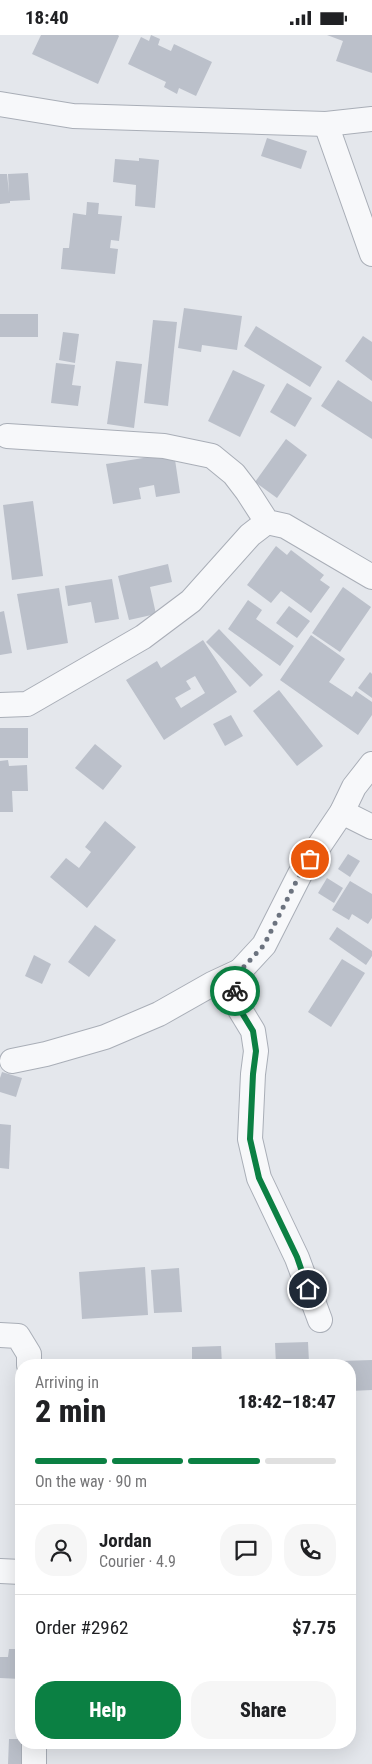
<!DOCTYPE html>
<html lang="en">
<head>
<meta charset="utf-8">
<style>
	body { margin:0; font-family:"Roboto Condensed",sans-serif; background:#f6f6f6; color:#202124; height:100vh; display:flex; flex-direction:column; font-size:19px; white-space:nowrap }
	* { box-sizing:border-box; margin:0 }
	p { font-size:16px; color:#757577 }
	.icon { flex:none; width:28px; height:28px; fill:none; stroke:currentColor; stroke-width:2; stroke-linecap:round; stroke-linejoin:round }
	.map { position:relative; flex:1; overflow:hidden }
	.details { position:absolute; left:15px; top:1324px; width:341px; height:390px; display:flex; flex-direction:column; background:#fff; border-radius:20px; box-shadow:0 5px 20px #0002 }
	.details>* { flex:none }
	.pin { position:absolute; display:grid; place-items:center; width:42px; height:42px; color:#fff; margin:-21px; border:2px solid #fff; border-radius:50%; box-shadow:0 1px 5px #0007 }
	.courier { position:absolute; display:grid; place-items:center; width:50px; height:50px; margin:-25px; border:4px solid #0b8043; border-radius:50%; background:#fff; color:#222; box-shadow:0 1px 6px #0007 }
	.overview em { font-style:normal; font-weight:800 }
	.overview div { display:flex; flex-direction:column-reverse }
	.overview { display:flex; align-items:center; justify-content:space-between; height:85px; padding:0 20px }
	h1 { font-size:32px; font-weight:800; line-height:38px }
	.bar { display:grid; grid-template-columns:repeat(4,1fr); gap:8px 5px; align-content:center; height:60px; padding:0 20px }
	.bar i { height:6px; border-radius:4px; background:#e0e0e0 }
	.bar .active { background:#0b8043 }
	.bar p { grid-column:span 4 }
	.line { display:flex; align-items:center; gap:12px; padding:0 20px; border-top:1px solid #e0e0e0 }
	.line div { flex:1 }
	.round { display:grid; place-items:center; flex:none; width:52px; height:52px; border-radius:20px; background:#f6f6f6 }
	.button { display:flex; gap:10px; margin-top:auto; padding:10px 20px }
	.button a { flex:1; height:58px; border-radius:20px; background:#0b8043; color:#fff; font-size:20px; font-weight:800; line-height:58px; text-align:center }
	.button a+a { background:#f6f6f6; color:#202124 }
	.status { display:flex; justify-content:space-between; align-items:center; height:35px; padding:0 25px; background:#fff; direction:ltr }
	.status svg { height:14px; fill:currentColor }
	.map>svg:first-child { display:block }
	.building { fill:#bbc0ca; fill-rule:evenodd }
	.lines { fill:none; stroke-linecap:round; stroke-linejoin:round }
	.minor-casing { stroke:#a9aeb7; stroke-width:26 }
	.minor { stroke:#f7f8fa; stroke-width:24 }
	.done { stroke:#6c737f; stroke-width:5; stroke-dasharray:0 9 }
	.route { stroke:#0b8043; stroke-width:6 }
</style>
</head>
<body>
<div class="status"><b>18:40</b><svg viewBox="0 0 49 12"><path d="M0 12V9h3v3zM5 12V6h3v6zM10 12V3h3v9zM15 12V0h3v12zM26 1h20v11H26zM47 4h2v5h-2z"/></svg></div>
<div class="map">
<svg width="372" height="1729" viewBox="0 0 372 1729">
	<rect width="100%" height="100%" fill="#e4e7ec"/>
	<g class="building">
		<polygon points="41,0 118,0 119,1 98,49 32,19"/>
		<polygon points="151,0 160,4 158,10 171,16 174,9 212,27 196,61 179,53 177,59 164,52 166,47 128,29 141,2 149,6"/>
		<polygon points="327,0 372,0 372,38 336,26 343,6"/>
		<polygon points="267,103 307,116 301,134 261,121"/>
		<polygon points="139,123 159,125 155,173 135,171 136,150 113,147 115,124 139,126"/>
		<polygon points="28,138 30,165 10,166 10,168 0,169 0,139 7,139 9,158 8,139"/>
		<polygon points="87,167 99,168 98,179 122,181 119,206 111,205 110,213 118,214 115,239 61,234 63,213 69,213 73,178 86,180"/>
		<polygon points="184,273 242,281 237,315 202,310 201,317 178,313"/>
		<rect x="0" y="279" width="38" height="23"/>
		<polygon points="153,285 177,287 168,371 144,368"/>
		<polygon points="256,291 322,332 310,352 244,311"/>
		<polygon points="63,297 79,299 75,328 59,325"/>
		<polygon points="363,301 372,307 372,346 345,326"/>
		<polygon points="116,326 142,329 134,393 107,389"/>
		<polygon points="56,328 75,330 72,350 81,351 78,371 51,368"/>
		<polygon points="233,335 265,350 240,402 208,386"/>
		<polygon points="338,345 372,367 372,404 321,371"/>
		<polygon points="287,348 312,363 295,392 270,377"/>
		<polygon points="286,404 307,420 277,463 255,447"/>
		<polygon points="174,418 180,458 156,462 154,450 139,453 141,464 113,469 106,429"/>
		<polygon points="33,466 43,541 12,545 3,470"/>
		<polygon points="276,511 287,520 291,515 324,540 320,545 330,552 311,578 281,556 271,568 247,550"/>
		<polygon points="168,529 172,547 150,552 156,579 129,585 118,541"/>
		<polygon points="112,544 119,584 95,588 91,567 68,571 65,551"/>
		<polygon points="343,552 371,572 340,617 312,598"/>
		<polygon points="59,553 68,608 27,615 17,559"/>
		<polygon points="248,565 262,575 256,584 294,611 280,631 228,594"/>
		<polygon points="289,571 310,586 297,603 276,588"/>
		<polygon points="4,576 12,618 0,620 0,577"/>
		<polygon points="219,594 263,640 250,652 206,607"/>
		<polygon points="311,600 345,624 329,647 352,662 356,656 372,667 372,680 358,700 280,645"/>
		<path d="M 203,605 L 237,657 L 164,705 L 126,645 L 157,626 L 161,633 ZM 195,641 L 205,658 L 181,673 L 175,663 L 191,654 L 186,646 Z"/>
		<polygon points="370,637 372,639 372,663 358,653"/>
		<polygon points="279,655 323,711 297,731 253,676"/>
		<polygon points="231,680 243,701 225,711 213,689"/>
		<rect x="0" y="693" width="28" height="30"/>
		<polygon points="95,709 122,731 103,755 75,733"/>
		<polygon points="8,725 9,731 27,730 28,756 12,756 13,777 0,777 0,726"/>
		<polygon points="105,786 136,812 87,873 50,842 66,823 79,833 91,817 85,812"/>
		<polygon points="348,819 360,826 350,842 338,834"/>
		<polygon points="327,843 343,853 334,868 318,858"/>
		<polygon points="350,846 372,859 372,883 368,889 352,879 349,885 332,875"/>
		<polygon points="95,890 116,905 89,942 68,927"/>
		<polygon points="337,892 372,916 372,921 366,930 329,904"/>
		<polygon points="34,920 51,929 42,949 25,941"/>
		<polygon points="342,924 365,938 331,992 308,977"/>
		<polygon points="2,1037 22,1043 16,1062 0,1057 0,1043"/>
		<polygon points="0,1089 11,1090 9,1134 0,1133"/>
		<polygon points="145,1232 148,1280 82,1284 79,1237"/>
		<polygon points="179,1233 182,1277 154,1278 151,1235"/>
		<polygon points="308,1307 309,1327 372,1325 372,1355 350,1356 350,1330 276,1330 275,1308"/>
		<polygon points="221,1311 222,1330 192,1330 192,1312"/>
		<polygon points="9,1614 21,1614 21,1644 0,1643 0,1622 8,1622"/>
		<polygon points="9,1704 21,1704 21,1708 31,1708 30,1729 8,1729"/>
		<rect x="77" y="1708" width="30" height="4"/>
	</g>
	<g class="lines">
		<defs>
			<g id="minor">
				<polyline points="0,69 73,81 326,89 372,84"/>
				<polyline points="326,89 372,219"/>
				<polyline points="7,401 164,411 212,421 234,439 247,456 267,487 285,491 372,542"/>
				<polyline points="0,670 27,669 143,602 191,566 250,500 267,487"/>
				<polyline points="342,777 372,792"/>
				<polyline points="12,1026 46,1019 105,1002 159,979 212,949 240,936"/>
				<polyline points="320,1285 297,1223 259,1143 250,1104 253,1039 256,1016 253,996 239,973 234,951 240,936 264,910 300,839 342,777 354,752 372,729"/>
				<polyline points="0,1300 18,1301 29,1319 29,1330"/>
				<polyline points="0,1536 21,1537"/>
				<polyline points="34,1729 34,1708"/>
			</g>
		</defs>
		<use href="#minor" class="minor-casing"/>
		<use href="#minor" class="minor"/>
	</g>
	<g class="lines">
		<polyline class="done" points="235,956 234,951 240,936 264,910 300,839 310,824"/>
		<polyline class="route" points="235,956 239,973 253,996 256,1016 253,1039 250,1104 259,1143 297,1222 308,1254"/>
	</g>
</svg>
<div class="pin" style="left:310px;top:824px;background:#ea580c"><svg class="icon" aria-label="bag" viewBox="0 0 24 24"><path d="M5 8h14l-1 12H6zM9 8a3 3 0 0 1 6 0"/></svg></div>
<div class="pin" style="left:308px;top:1254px;background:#1f2937"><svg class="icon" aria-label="home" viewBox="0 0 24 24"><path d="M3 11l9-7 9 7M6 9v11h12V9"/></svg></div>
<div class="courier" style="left:235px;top:956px"><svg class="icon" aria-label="bike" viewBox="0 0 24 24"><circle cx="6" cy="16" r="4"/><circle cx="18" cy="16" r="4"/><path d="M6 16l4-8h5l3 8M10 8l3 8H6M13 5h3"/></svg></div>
<section class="details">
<div class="overview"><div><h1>2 min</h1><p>Arriving in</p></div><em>18:42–18:47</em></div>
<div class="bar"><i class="active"></i><i class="active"></i><i class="active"></i><i></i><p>On the way · 90 m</p></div>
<div class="line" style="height:90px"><a class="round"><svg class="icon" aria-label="person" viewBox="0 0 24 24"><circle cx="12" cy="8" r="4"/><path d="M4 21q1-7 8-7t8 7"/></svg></a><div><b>Jordan</b><p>Courier · 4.9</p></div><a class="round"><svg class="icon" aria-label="chat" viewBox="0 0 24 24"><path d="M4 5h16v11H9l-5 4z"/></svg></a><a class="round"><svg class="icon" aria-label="phone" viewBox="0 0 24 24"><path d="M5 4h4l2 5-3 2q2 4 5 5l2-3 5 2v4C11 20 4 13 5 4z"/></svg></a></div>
<div class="line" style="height:65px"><div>Order #2962</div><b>$7.75</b></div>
<div class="button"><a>Help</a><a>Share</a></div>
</section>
</div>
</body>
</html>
